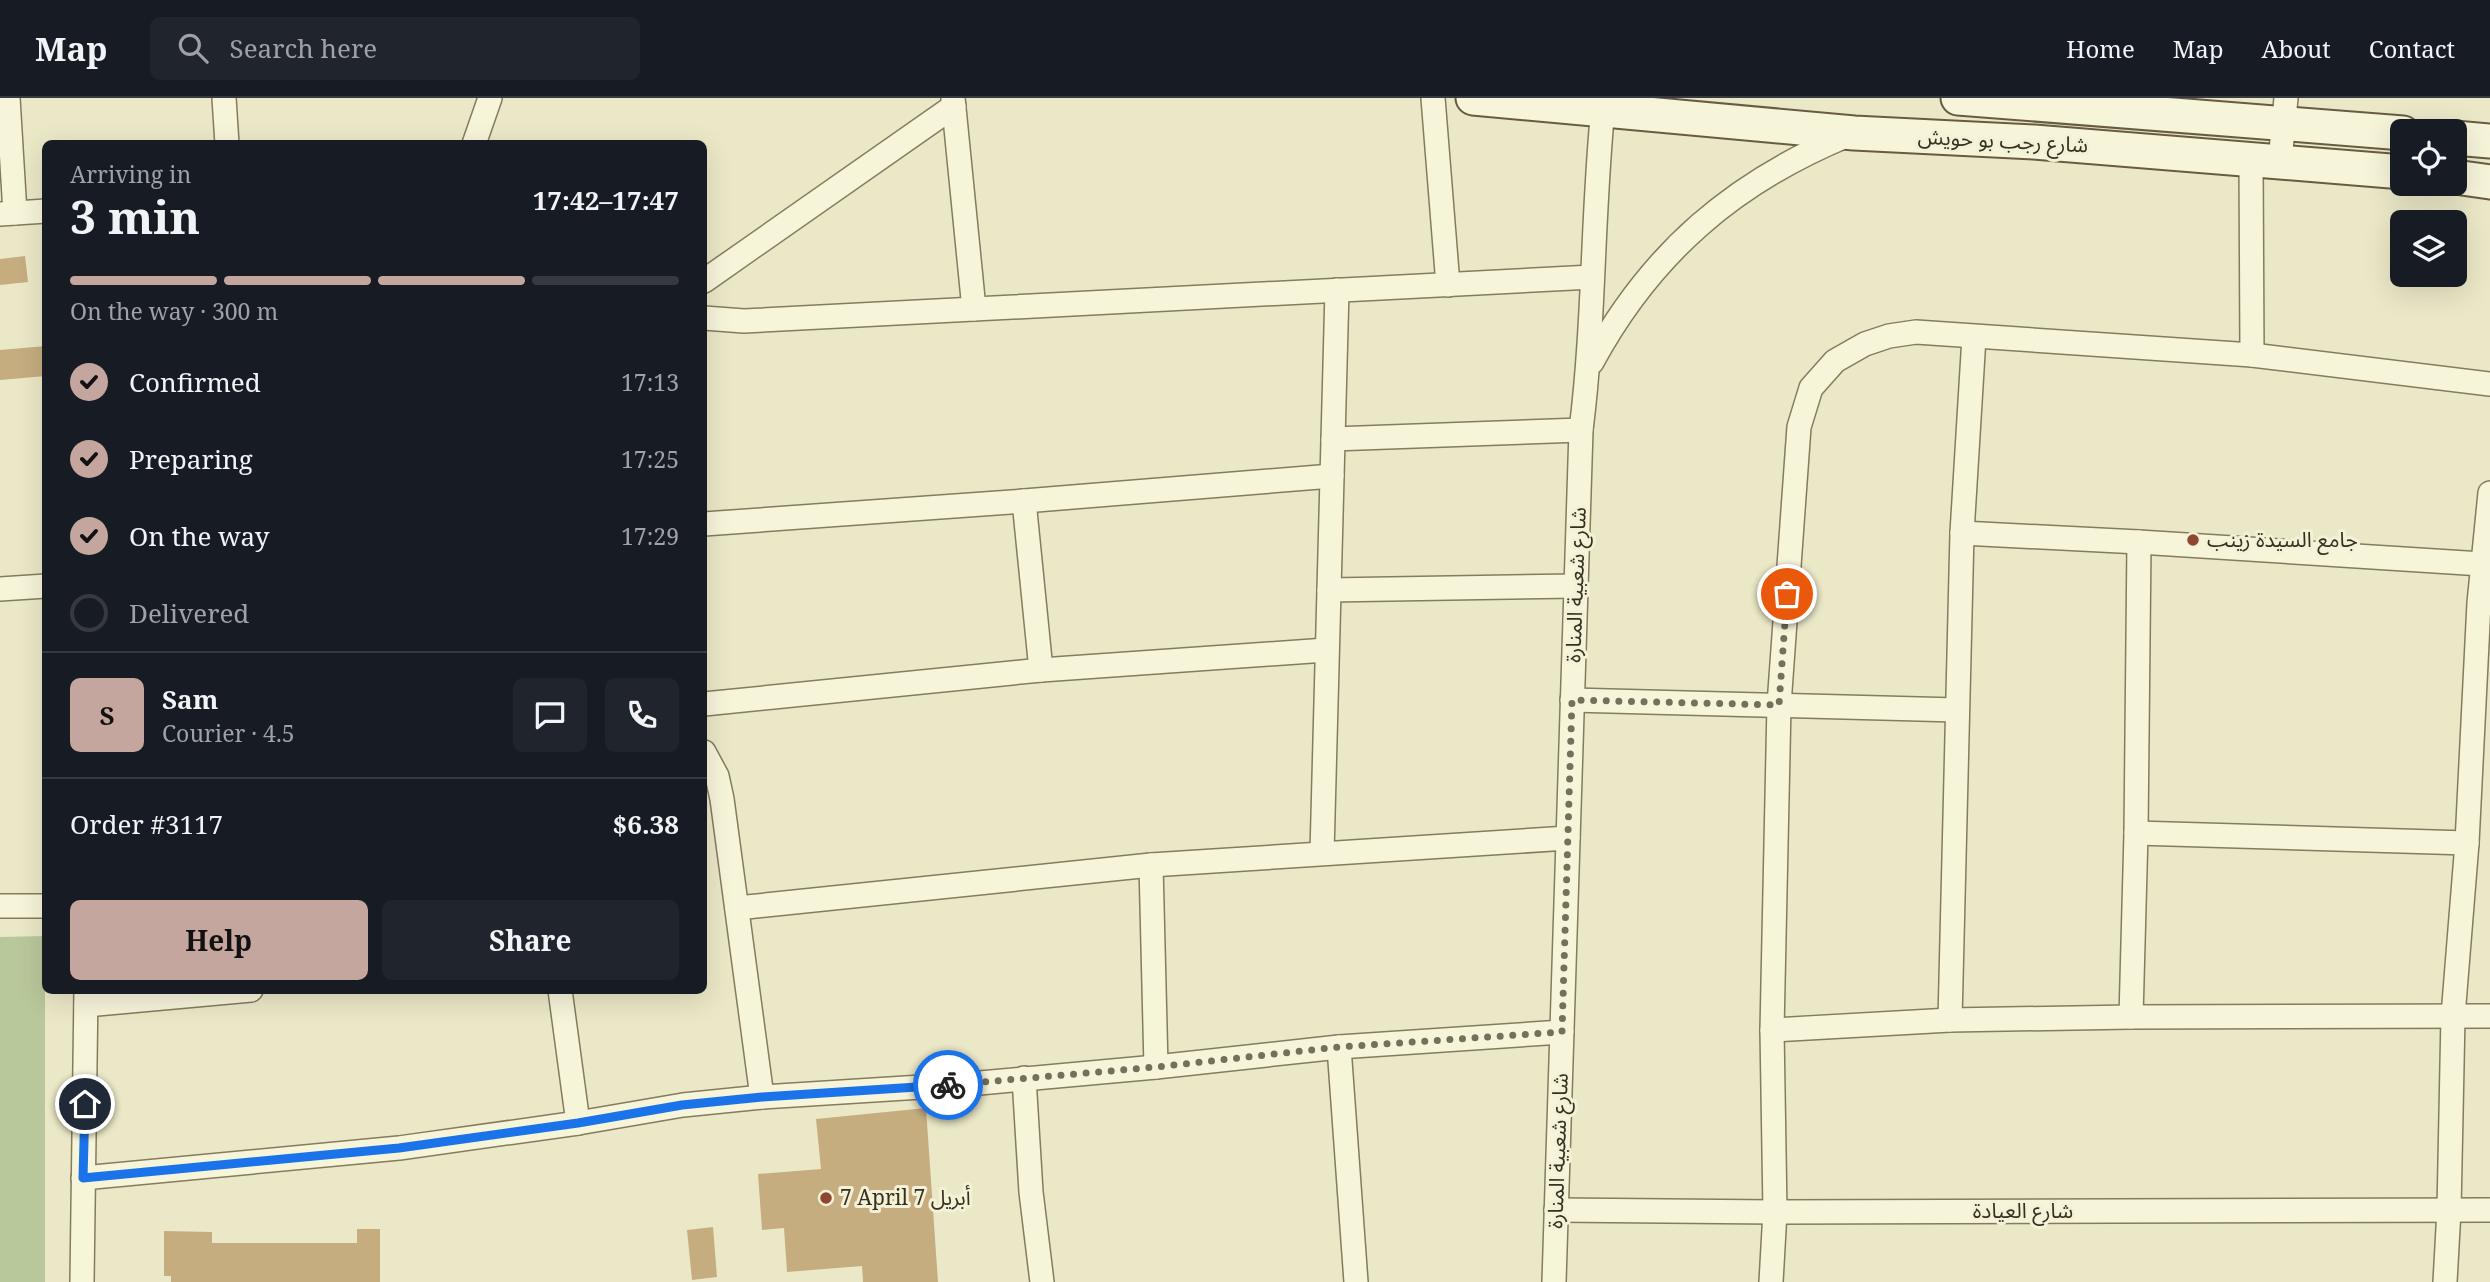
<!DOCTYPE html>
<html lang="en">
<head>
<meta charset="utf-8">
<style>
	body { margin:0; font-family:"Noto Serif","Noto Sans Arabic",serif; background:#20242c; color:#f1f3f6; height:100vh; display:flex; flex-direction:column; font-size:26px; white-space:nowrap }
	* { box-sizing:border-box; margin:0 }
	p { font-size:23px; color:#9ea1a6 }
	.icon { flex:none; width:38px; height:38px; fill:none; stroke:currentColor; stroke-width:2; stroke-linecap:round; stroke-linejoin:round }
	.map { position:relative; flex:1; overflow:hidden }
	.panel { position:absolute; left:42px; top:42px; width:665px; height:854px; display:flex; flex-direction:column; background:#171b24; border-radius:10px; box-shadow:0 7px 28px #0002 }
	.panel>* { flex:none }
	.fabs { position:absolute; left:2390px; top:21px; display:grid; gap:14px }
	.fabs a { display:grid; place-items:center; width:77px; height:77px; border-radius:10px; background:#171b24; box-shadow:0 7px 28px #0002; font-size:35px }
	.pin { position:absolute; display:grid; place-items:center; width:60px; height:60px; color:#fff; margin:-30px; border:4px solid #fff; border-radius:50%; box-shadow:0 2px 7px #0007 }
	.courier { position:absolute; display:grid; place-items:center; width:70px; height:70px; margin:-35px; border:5px solid #1a73e8; border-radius:50%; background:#fff; color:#222; box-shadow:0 2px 9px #0007 }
	.overview em { font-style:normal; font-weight:700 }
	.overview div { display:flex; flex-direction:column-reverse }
	.overview { display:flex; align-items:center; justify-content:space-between; height:119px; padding:0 28px }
	h1 { font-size:46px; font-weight:700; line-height:52px }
	.bar { display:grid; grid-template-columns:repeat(4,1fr); gap:10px 7px; align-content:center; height:84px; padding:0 28px }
	.bar i { height:9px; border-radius:5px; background:#363941 }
	.bar .current { background:#c5a69e }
	.bar p { grid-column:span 4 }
	.line { display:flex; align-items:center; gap:18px; padding:0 28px; border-top:2px solid #363941 }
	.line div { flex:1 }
	.round { display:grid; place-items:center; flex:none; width:74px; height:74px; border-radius:10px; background:#20242c }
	ol { padding:0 28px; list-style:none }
	li { display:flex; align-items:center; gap:21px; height:77px }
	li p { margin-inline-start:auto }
	li .icon { padding:7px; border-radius:50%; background:#c5a69e; color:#111; stroke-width:4 }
	li:last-child { color:#9ea1a6 }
	li i { width:38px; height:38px; border:4px solid #363941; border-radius:50% }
	.primary-button { display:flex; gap:14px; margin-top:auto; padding:14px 28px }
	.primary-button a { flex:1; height:80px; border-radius:10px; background:#c5a69e; color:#111; font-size:28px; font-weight:700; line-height:80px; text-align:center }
	.primary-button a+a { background:#20242c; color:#f1f3f6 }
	header { display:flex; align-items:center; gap:42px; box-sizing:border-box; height:98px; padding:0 35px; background:#171b24; border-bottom:2px solid #363941 }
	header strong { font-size:33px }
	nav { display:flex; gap:38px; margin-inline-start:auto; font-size:24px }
	.search { width:490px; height:63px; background:#20242c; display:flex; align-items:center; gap:18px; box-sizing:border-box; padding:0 24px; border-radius:10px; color:#9ea1a6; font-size:26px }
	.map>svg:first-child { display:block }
	.green { fill:#b9c89b }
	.building { fill:#c6ad80 }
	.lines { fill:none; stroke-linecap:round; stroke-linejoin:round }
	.street-casing { stroke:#857b5e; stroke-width:26 }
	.secondary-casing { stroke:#675c41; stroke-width:37 }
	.street { stroke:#f6f4d9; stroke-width:23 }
	.secondary { stroke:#f6f4d9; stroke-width:33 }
	.done { stroke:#75705a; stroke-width:7; stroke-dasharray:0 12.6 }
	.route { stroke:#1a73e8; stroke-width:9 }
	.poi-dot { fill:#8f4732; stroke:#f3f1d6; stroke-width:2.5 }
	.labels { text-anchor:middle; stroke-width:6; stroke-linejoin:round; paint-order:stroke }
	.street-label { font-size:21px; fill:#363020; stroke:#f3f1d6 }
	.poi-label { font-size:21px; fill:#363020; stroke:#f3f1d6; text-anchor:start }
</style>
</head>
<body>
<header>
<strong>Map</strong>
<div class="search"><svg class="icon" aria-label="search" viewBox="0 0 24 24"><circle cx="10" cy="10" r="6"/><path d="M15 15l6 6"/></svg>Search here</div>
<nav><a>Home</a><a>Map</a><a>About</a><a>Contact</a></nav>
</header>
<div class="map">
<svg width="2490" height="1184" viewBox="0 0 2490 1184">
	<rect width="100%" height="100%" fill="#ebe8c7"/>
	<polygon class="green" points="45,838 45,1184 0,1184 0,839"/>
	<g class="building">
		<polygon points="25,158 28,184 0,187 0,161"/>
		<polygon points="46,248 46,278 0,282 0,252"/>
		<polygon points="926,1010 938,1184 863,1184 862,1168 787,1174 784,1130 762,1132 758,1076 821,1071 816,1021"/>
		<polygon points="713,1129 717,1179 692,1182 687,1132"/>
		<polygon points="357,1131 380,1131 380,1184 171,1184 171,1178 164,1178 164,1133 212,1134 212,1145 357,1145"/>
	</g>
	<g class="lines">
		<defs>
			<g id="street">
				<polyline points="8,0 15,115"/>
				<polyline points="224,0 227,46"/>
				<polyline points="953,0 974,211"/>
				<polyline points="1433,0 1448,187"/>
				<polyline points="474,46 490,0"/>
				<polyline points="2251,61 2252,257"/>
				<polyline points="2280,63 2286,0"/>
				<polyline points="0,116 46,113"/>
				<polyline points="704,183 954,8"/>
				<polyline points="704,220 744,223 1592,179"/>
				<path d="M 1592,264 C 1651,155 1734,84 1848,37"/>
				<polyline points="1333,341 1581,332"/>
				<polyline points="1024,403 1041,572"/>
				<polyline points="704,426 1024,403 1332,378"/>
				<polyline points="1962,435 2139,444 2482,466"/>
				<polyline points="0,491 46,488"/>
				<polyline points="1329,492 1576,488"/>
				<polyline points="1572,602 1957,612"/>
				<polyline points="704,606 1041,572 1326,552"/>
				<polyline points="704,654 717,678 722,701 762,999"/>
				<polyline points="2136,735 2467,745"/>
				<polyline points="1322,755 1337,192"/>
				<polyline points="1151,767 1156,969"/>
				<polyline points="0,808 46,808"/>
				<polyline points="737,810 1151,767 1568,740"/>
				<polyline points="560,892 578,1025"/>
				<polyline points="86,907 251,892"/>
				<polyline points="2131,919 2136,735 2139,444"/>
				<polyline points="1950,922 1962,435 1974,239"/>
				<polyline points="1772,932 1950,922 2131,919 2490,918"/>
				<polyline points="1339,949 1356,1184"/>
				<polyline points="1024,980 1031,1094 1042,1184"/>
				<polyline points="83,1080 399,1050 578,1025 683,1007 762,999 969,986 1156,969 1339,949 1562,934"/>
				<polyline points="1556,1112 1775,1114 2490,1112"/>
				<polyline points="82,1184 86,892"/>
				<path d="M 1554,1184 L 1581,332 C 1595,222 1592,110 1604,0"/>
				<polyline points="1771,1184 1775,1114 1772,932 1779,607 1799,329 1811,290 1835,263 1865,246 1889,238 1916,234 2252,257 2490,286"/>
				<polyline points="2445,1184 2449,1112 2453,918 2467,745 2479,505 2490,395"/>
			</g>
			<g id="secondary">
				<polyline points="1473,0 1854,35 2034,44 2403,74"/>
				<polyline points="1958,0 2403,35"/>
				<polyline points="2455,40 2490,43"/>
				<polyline points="2455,79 2490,84"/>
			</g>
		</defs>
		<use href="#street" class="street-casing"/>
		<use href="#secondary" class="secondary-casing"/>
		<use href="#street" class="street"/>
		<use href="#secondary" class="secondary"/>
	</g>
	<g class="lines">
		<polyline class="done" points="948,987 1156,969 1339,949 1562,934 1572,602 1779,607 1787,496"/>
		<polyline class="route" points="85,1006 83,1080 399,1050 578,1025 682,1007 762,999 948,987"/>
	</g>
	<g class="poi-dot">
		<circle cx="2193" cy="442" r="7"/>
		<circle cx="826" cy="1100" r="7"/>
	</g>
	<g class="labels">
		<g class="street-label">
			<text transform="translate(2003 43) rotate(3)" y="7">شارع رجب بو حويش</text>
			<text transform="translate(1576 487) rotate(-88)" y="7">شارع شعبية المنارة</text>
			<text transform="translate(1558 1053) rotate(-88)" y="7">شارع شعبية المنارة</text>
			<text x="2023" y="1120">شارع العيادة</text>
		</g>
		<g class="poi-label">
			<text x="2207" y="449">جامع السيدة زينب</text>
			<text x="840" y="1107">7 April 7 أبريل</text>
		</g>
	</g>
</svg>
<div class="fabs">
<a><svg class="icon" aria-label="locate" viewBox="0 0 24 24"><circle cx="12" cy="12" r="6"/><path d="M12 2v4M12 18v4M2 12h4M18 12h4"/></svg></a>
<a><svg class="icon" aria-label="layers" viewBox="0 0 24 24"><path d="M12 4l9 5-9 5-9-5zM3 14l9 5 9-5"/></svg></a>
</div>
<div class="pin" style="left:1787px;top:496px;background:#ea580c"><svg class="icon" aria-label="bag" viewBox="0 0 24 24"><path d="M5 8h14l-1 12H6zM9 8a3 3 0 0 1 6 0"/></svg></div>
<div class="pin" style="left:85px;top:1006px;background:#1f2937"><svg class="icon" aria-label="home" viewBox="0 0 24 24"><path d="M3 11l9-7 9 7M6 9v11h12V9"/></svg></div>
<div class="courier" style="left:948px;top:987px"><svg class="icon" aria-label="bike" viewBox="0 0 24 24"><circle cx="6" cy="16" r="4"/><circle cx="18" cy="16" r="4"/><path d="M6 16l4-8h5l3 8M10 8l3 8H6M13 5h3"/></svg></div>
<section class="panel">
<div class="overview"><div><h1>3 min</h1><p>Arriving in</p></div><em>17:42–17:47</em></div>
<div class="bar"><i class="current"></i><i class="current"></i><i class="current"></i><i></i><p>On the way · 300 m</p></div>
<ol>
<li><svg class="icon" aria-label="check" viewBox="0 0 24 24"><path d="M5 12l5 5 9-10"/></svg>Confirmed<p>17:13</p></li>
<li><svg class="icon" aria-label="check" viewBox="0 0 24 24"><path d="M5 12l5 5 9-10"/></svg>Preparing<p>17:25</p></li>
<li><svg class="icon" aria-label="check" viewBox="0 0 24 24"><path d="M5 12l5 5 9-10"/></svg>On the way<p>17:29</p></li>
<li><i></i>Delivered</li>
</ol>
<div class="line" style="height:126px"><b class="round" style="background:#c5a69e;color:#111">S</b><div><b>Sam</b><p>Courier · 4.5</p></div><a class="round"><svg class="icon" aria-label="chat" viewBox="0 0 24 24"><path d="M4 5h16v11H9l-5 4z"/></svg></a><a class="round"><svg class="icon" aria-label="phone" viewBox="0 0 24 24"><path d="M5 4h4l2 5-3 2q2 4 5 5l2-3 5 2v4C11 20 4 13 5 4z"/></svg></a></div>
<div class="line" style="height:91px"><div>Order #3117</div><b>$6.38</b></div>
<div class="primary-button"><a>Help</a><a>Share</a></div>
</section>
</div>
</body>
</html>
